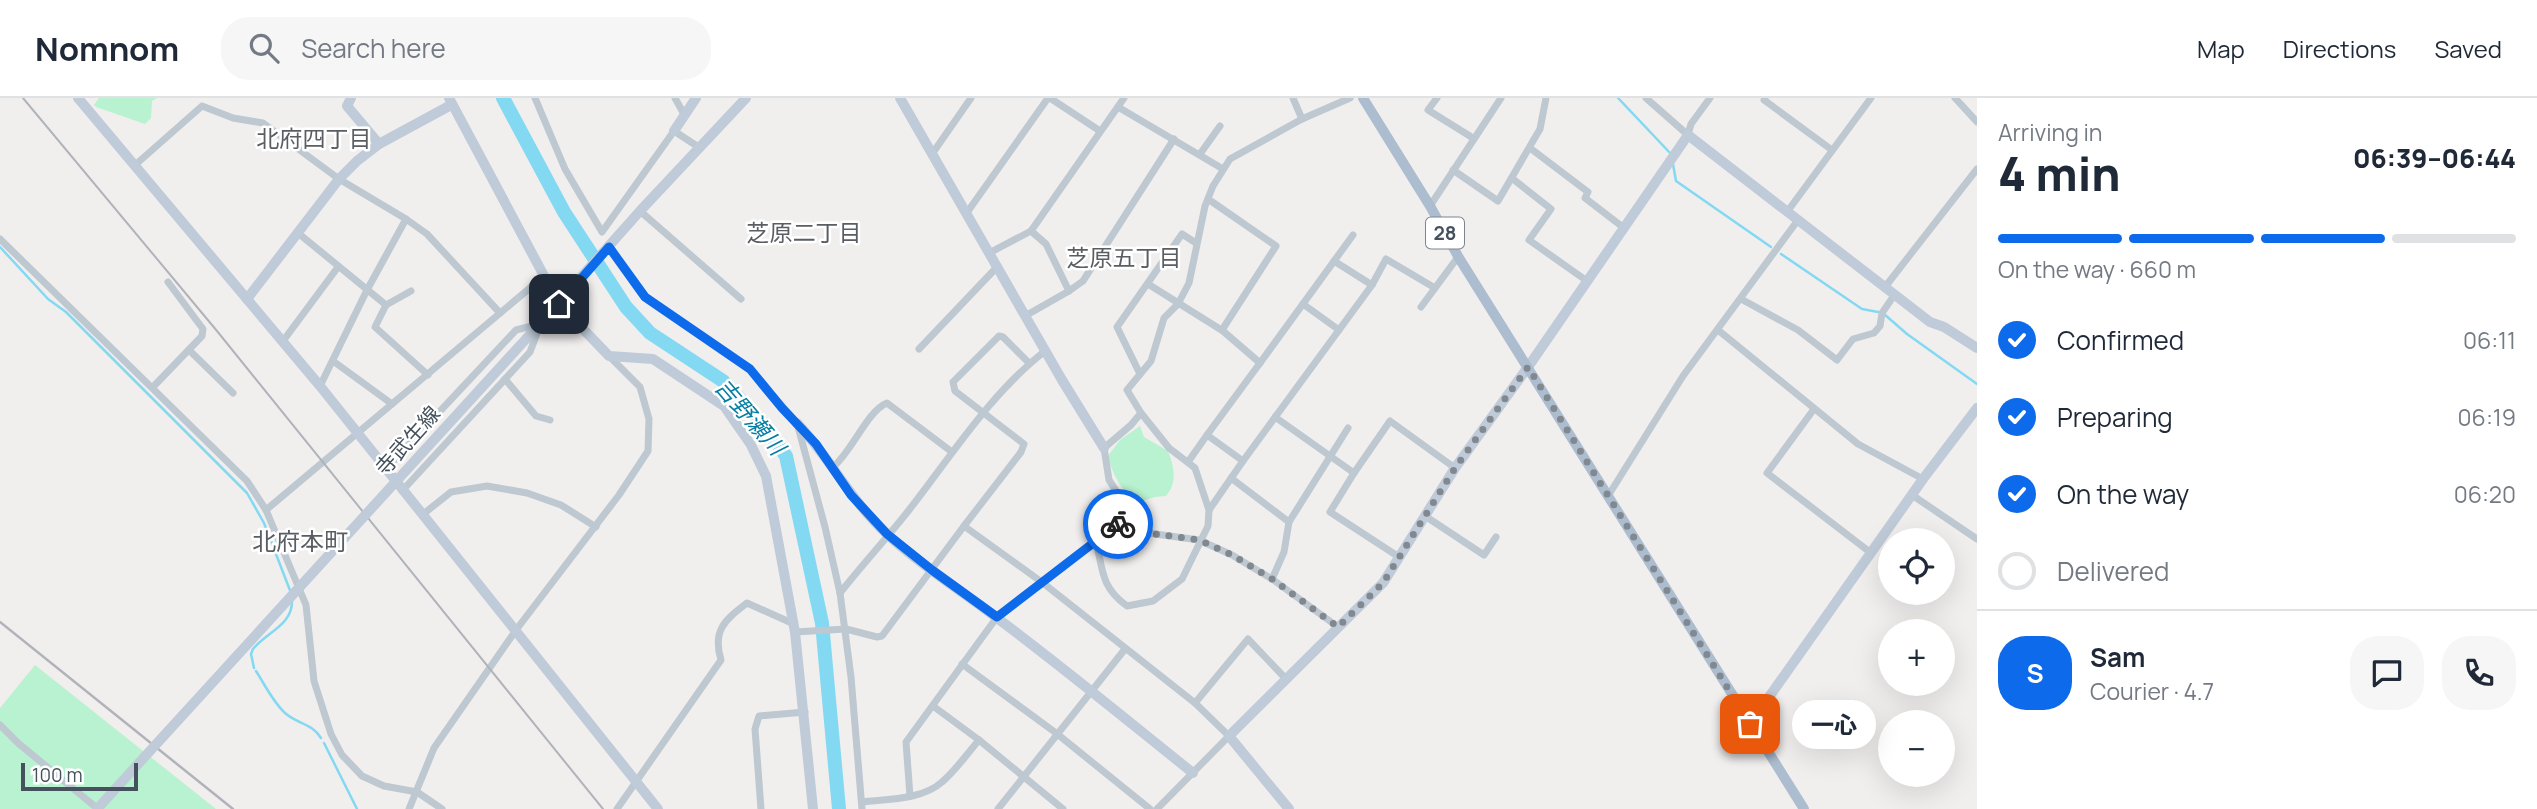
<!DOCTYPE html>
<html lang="en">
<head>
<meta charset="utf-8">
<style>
	body { margin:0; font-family:Manrope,"Noto Sans JP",sans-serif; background:#f6f6f7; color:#1f2937; height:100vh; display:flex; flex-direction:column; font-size:26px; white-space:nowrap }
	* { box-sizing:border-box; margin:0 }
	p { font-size:23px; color:#747a83 }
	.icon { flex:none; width:38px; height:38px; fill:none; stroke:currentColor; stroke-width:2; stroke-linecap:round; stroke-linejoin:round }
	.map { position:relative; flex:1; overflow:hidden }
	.sheet { display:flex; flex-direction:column; background:#fff; width:560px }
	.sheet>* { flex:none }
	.buttons { position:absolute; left:1878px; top:430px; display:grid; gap:14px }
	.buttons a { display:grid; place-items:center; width:77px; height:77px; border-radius:50%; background:#fff; box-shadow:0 7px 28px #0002; font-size:35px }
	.scale { position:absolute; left:21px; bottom:18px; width:117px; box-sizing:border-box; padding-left:7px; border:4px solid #45515d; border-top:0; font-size:19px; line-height:24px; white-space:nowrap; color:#45515d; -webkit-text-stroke:5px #fff; paint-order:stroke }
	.pin { position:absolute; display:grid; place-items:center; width:60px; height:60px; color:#fff; margin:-30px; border-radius:14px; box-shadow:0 4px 10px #0006 }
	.courier { position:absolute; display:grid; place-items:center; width:70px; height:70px; margin:-35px; border:5px solid #0d6aeb; border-radius:50%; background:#fff; color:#222; box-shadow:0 2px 9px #0007 }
	.bubble { position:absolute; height:49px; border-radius:24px; background:#fff; box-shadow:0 7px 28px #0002; font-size:23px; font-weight:800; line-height:49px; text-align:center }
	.headline em { font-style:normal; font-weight:800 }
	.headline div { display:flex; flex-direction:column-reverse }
	.headline { display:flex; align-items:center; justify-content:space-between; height:119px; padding:0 21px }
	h1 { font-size:46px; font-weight:800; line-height:52px }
	.bar { display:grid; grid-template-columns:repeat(4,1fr); gap:10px 7px; align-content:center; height:84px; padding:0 21px }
	.bar i { height:9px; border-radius:5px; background:#e0e1e3 }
	.bar .active { background:#0d6aeb }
	.bar p { grid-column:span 4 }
	.line { display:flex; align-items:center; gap:18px; padding:0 21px; border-top:2px solid #e0e1e3 }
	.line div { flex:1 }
	.round { display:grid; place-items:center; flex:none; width:74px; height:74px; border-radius:28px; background:#f6f6f7 }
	ol { padding:0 21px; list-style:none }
	li { display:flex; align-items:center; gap:21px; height:77px }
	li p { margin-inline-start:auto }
	li .icon { padding:7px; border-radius:50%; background:#0d6aeb; color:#fff; stroke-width:4 }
	li:last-child { color:#747a83 }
	li i { width:38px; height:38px; border:4px solid #e0e1e3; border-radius:50% }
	header { display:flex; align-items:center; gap:42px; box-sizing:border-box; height:98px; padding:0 35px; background:#fff; border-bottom:2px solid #e0e1e3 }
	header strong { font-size:33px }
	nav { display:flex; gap:38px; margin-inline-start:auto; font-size:24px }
	.search { width:490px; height:63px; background:#f6f6f7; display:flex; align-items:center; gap:18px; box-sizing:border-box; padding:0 24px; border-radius:28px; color:#747a83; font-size:26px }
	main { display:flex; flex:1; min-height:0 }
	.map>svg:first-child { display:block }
	.green { fill:#b9f2d0 }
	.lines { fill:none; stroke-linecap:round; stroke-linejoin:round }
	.stream { stroke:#83d9f2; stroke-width:2.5 }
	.river { stroke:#83d9f2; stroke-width:14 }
	.street { stroke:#bdc8d1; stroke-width:7 }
	.secondary { stroke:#bfcbd8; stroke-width:10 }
	.primary { stroke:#acbdcf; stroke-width:10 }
	.tram { stroke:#b0b3b9; stroke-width:2 }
	.rail { stroke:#b0b3b9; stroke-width:2.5 }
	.secondary-bridge { stroke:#bfcbd8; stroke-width:10 }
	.done { stroke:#818890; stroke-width:7; stroke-dasharray:0 12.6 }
	.route { stroke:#0d6aeb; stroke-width:9 }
	.labels { text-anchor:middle; stroke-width:5; stroke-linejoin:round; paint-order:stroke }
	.shield { fill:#fff; stroke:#7d858e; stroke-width:2 }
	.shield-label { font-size:19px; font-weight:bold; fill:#45515d }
	.street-label { font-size:21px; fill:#45515d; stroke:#fff }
	.neighbourhood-label { font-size:23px; fill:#5a5e63; stroke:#fff }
	.water-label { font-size:23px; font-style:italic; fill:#047ea2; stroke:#fff }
	.quarter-label { font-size:24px; fill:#5a5e63; stroke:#fff }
</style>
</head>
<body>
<header>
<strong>Nomnom</strong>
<div class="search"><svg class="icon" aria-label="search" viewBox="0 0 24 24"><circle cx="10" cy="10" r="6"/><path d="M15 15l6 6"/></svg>Search here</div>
<nav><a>Map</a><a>Directions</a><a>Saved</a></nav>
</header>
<main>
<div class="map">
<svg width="1977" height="711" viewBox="0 0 1977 711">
	<rect width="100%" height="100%" fill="#f1eeee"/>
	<g class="green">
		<polygon points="99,0 157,0 152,3 151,20 145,26 96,9 94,7"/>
		<path d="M 1140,328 L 1144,339 L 1168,353 C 1174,369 1178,384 1166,398 L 1155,399 L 1136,405 C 1122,393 1112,376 1108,358 L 1120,342 Z"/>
		<polygon points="35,567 216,711 0,711 0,610"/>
	</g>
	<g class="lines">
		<g class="stream">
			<polyline points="1618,0 1671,56"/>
			<polyline points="1673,66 1676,83 1771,149"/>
			<polyline points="0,149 48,201 66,214 247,395 264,425 291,495"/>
			<polyline points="1781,156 1862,211 1878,214"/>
			<polyline points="1884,216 1907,236 1977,286"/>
			<path d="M 254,570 L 251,556 L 253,551 C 267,534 293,527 292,502"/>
			<path d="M 256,573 C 265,587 273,604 285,615 C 297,626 312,625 321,640"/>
			<polyline points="324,645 357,711"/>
		</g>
		<polyline class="river" points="503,0 564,114 626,209 650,235 723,283 763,326 786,358 822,525 839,711"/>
		<g class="street">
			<polyline points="535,0 565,71 602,134 674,33 700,50"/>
			<polyline points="675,0 685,18"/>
			<polyline points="1050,0 1100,33"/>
			<polyline points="1293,0 1302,21"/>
			<polyline points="1437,0 1428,12 1473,40"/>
			<polyline points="1646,0 1688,37"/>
			<polyline points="1765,0 1764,2 1832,52"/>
			<polyline points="1955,0 1977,24"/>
			<polyline points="1118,9 1223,71"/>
			<polyline points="1688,37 1691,26 1710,0"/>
			<polyline points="1530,50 1588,94 1585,100 1624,130"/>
			<polyline points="932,56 971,0"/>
			<polyline points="1200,56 1220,28"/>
			<polyline points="134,68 202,8 233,20 263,25 339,81 406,121 427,136 500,215"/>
			<polyline points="1453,72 1498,103 1540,31 1546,0"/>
			<polyline points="1513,81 1551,111 1529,142 1587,183"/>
			<polyline points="1208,101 1276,148 1222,232"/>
			<polyline points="1430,108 1501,0"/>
			<polyline points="640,113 741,201"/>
			<polyline points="1787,114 1871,0"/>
			<polyline points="966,116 1048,0"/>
			<polyline points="298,135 386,207"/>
			<polyline points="0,141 247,383 266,412 306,507 314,583 331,636 342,657 362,678 384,688 417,694 442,711"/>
			<polyline points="609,149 645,199 750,271 797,325 825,429 840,495 851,579 862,711"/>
			<polyline points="989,155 1031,133 1124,0"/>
			<polyline points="1334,163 1372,187"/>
			<polyline points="1148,186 1223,233 1260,265 1207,337 1243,363 1372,187 1386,161 1435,190"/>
			<polyline points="1885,189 1977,71"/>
			<polyline points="411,193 386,207 375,229 428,277"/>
			<polyline points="1069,193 1083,183 1174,41"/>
			<polyline points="1741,201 1798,232 1837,262 1853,241 1874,235 1880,228 1882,215 1895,196"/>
			<polyline points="1303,206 1339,232"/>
			<polyline points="1421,209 1458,159"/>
			<polyline points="1025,218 1069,193 1046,146 1031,133"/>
			<polyline points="1718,232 1858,346 1923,381"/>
			<polyline points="283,243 338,169"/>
			<polyline points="919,251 997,169"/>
			<polyline points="189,252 233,295"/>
			<polyline points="333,263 392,306"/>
			<polyline points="1260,265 1353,137"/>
			<polyline points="1140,276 1117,229 1182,136 1196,145"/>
			<polyline points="505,281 536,318 550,322"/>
			<polyline points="320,288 367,192 406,121"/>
			<polyline points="153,289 202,238 203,231 168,184"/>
			<polyline points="1814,311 1767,375 1871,455"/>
			<polyline points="1141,315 1169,350 1195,370 1209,412"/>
			<polyline points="1275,319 1354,375 1390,323 1455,370"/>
			<polyline points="1188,364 1207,337"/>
			<path d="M 832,370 C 852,354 867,313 887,305 L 952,354"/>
			<polyline points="385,372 516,232 540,226"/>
			<polyline points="1354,375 1330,414 1399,459"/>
			<polyline points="1231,380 1289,424"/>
			<polyline points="402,393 530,254 539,230"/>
			<polyline points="1912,397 1977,441"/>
			<polyline points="1608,398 1683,278 1798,122"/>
			<polyline points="266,412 543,179"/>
			<polyline points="422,417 451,394 487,388 527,395 561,407 596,429"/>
			<polyline points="1425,418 1484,457 1496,439"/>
			<polyline points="964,428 1021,354 1024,346 955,293 953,284 999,238 1003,239 1029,265"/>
			<path d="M 1096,443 C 1103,473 1101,489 1127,508 L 1153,503 L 1182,481 L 1208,428 L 1209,412 L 1243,363"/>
			<polyline points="1272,481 1284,454 1289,424 1348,330"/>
			<path d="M 840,495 C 862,467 887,440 909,412 C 952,357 990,296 1045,253"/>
			<polyline points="1338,529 1272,481 1232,457 1199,442 1148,435 1131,416 1109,382 1104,350 1131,327 1141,315 1127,292 1151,263 1164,220 1178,206 1189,185 1205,108 1213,88 1230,61 1302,21 1350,0"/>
			<polyline points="795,534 846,531 877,539 882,538 964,428 1043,485 1195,605 1229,638 1157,711"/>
			<polyline points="962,566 1056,635 1150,711"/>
			<polyline points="1195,605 1248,541 1286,581"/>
			<polyline points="933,608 979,642 1063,711"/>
			<polyline points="0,627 18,645 98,711"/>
			<polyline points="910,698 906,644 997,519 1131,416"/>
			<path d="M 862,704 C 887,701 922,702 942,684 C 956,672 967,656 979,642"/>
			<polyline points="409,711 434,650 516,532 619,397 648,353 649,321 640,289 609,258"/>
			<path d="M 617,711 L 721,562 C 712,532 725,522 747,505 L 794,526"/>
			<polyline points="761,711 755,631 759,618 805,614"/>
			<polyline points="998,711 1125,551"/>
		</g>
		<g class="secondary">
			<polyline points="78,0 320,288 658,711"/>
			<polyline points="351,0 347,8 379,46"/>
			<polyline points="449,0 559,206 609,258 653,261 724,308 751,347 766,378 795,534 813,711"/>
			<polyline points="900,0 1062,282 1104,350"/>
			<polyline points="674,33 696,0"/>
			<polyline points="247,201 339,81 357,63 379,46 451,7"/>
			<polyline points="526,241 640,113 746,0"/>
			<path d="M 797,325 C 830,360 851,403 887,436 C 921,468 961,492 997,520 C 1064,570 1128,623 1193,675"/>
			<polyline points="1750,626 1923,381 1977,310"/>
			<polyline points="1289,711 1229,638 1383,485 1455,370 1528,269 1688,37 1930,224 1944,229 1977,250"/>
		</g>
		<polyline class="primary" points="1363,0 1430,108 1459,160 1804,711"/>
		<polyline class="tram" points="23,0 217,233 603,711"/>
		<polyline class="rail" points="0,524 233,711"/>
		<polyline class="secondary-bridge" points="97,711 526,241"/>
	</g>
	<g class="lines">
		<polyline class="done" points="1118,426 1131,416 1148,435 1199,442 1232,457 1272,481 1338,529 1383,485 1455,370 1528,269 1750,626"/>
		<polyline class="route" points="559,206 609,149 645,199 750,271 782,310 816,346 851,397 887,436 932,472 997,519 1118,426"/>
	</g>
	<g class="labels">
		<rect class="shield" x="1426" y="119.5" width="38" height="31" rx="5"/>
		<g class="shield-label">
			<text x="1445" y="142">28</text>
		</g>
		<g class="street-label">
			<text transform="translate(408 343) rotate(-48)" y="7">寺武生線</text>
		</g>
		<g class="neighbourhood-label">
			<text x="314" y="49">北府四丁目</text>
			<text x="804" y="143">芝原二丁目</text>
			<text x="1124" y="168">芝原五丁目</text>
		</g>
		<g class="water-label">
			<text transform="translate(750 319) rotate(49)" y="8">吉野瀬川</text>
		</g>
		<g class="quarter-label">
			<text x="300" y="452">北府本町</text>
		</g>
	</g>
</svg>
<div class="buttons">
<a><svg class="icon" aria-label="locate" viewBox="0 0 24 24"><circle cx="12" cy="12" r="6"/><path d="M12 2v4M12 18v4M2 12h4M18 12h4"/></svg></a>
<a>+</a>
<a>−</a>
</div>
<div class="scale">100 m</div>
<div class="pin" style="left:1750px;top:626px;background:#ea580c"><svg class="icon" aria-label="bag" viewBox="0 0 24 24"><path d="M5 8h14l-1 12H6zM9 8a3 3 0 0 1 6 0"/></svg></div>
<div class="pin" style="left:559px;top:206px;background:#1f2937"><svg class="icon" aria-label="home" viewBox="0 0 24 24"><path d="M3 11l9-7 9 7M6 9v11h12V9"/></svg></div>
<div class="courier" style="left:1118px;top:426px"><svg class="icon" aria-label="bike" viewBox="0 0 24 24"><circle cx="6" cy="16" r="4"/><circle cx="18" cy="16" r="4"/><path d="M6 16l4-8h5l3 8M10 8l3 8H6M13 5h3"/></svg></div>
<div class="bubble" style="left:1792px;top:602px;width:84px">一心</div>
</div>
<section class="sheet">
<div class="headline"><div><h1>4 min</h1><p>Arriving in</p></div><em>06:39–06:44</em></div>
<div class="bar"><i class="active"></i><i class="active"></i><i class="active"></i><i></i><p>On the way · 660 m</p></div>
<ol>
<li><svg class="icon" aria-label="check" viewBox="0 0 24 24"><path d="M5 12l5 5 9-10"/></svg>Confirmed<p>06:11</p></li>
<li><svg class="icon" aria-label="check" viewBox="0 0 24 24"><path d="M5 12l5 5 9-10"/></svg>Preparing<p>06:19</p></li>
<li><svg class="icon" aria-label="check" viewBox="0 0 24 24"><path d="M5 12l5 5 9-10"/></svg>On the way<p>06:20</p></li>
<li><i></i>Delivered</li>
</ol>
<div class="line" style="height:126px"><b class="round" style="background:#0d6aeb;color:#fff">S</b><div><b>Sam</b><p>Courier · 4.7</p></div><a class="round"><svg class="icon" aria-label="chat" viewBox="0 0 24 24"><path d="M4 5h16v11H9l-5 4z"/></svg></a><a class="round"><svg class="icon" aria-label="phone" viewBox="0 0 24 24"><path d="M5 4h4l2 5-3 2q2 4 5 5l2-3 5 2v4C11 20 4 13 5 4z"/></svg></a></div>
</section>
</main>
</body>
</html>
